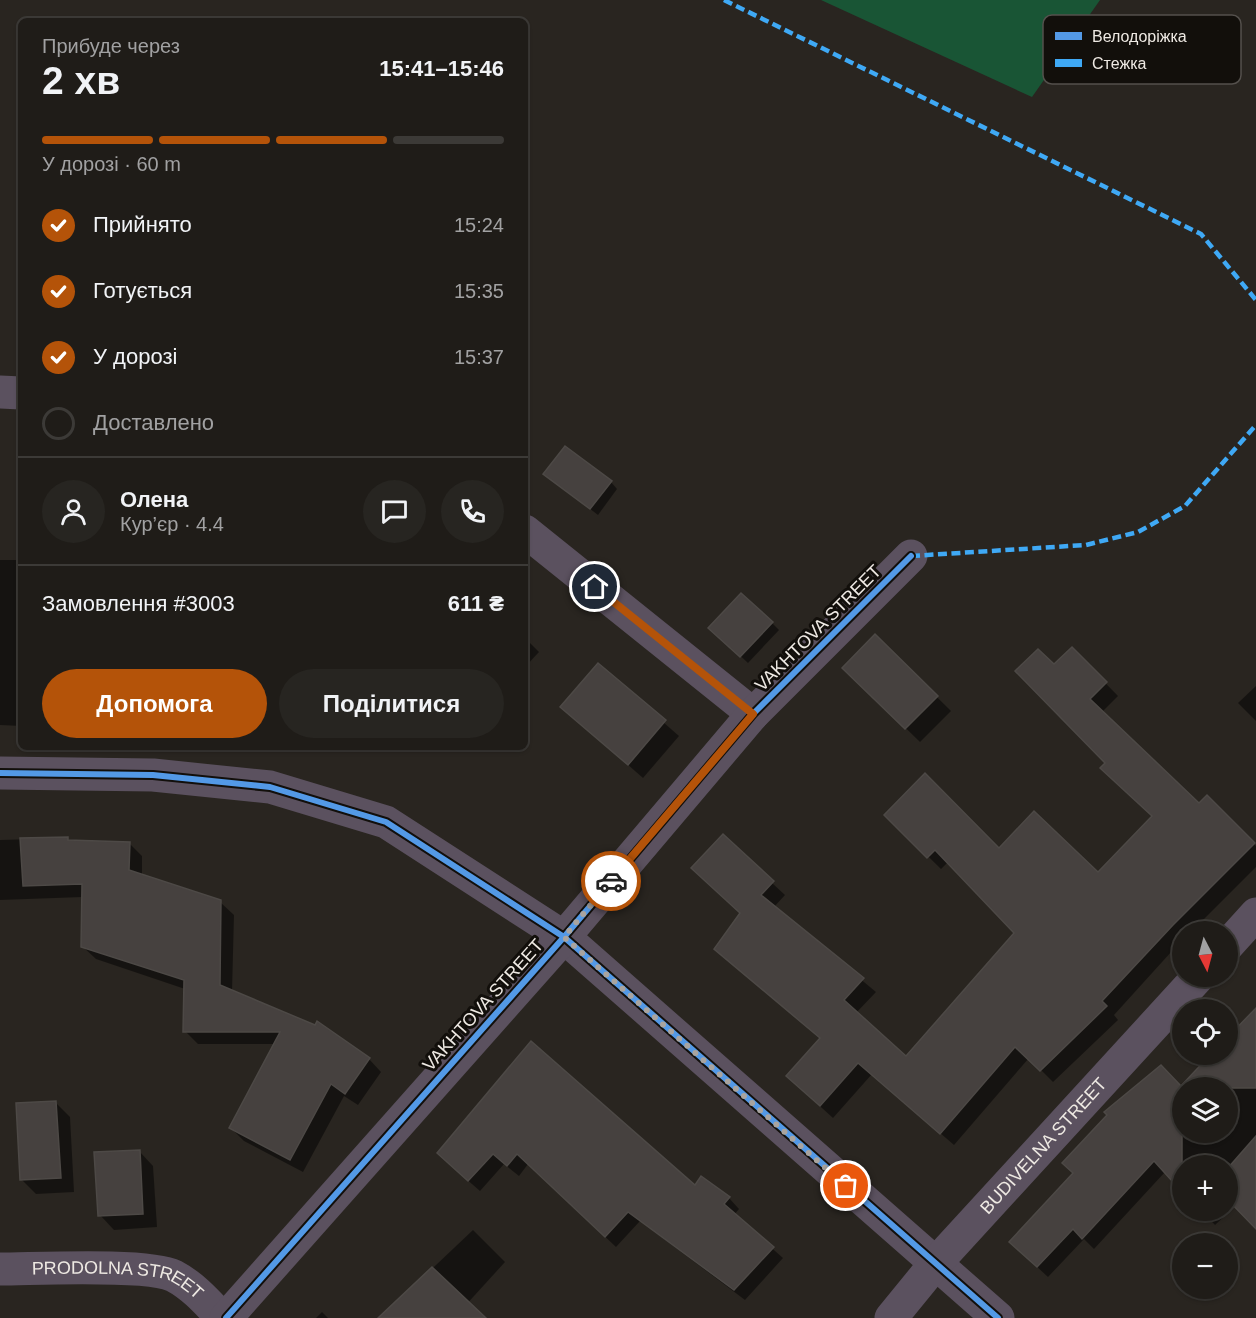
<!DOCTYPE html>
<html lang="uk">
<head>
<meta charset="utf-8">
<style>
	body { margin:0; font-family:Arial,sans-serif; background:#272521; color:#f1f3f6; height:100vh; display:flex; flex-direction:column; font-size:22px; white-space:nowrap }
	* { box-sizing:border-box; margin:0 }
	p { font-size:20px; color:#a1a1a2 }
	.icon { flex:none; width:33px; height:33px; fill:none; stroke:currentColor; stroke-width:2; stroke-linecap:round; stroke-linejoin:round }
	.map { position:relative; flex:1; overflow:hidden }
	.sheet { position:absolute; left:18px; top:18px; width:510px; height:732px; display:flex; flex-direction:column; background:#1f1c18; border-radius:9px; box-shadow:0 2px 4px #0004,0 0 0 2px #3c3a37 }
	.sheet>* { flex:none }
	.needle { width:39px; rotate:174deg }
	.fabs { position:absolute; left:1172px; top:921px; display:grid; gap:12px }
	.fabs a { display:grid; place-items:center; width:66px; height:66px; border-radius:50%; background:#1f1c18; box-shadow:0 2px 4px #0004,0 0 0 2px #3c3a37; font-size:30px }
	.pin { position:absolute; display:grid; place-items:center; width:51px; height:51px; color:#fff; margin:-26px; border:3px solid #fff; border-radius:50%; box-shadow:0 2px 6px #0007 }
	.courier { position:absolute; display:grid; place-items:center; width:60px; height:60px; margin:-30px; border:4px solid #b45309; border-radius:50%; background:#fff; color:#222; box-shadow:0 2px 8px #0007 }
	.headline em { font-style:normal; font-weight:700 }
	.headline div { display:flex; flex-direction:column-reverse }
	.headline { display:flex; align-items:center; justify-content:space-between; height:102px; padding:0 24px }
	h1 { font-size:39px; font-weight:700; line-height:45px }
	.bar { display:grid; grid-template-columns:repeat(4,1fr); gap:9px 6px; align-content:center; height:72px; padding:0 24px }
	.bar i { height:8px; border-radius:4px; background:#3c3a37 }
	.bar .selected { background:#b45309 }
	.bar p { grid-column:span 4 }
	.line { display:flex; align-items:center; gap:15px; padding:0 24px; border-top:2px solid #3c3a37 }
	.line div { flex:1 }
	.round { display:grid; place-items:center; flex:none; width:63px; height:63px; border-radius:32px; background:#272521 }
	ol { padding:0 24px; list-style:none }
	li { display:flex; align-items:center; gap:18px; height:66px }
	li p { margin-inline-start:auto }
	li .icon { padding:6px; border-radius:50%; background:#b45309; color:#fff; stroke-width:4 }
	li:last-child { color:#a1a1a2 }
	li i { width:33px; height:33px; border:3px solid #3c3a37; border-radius:50% }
	.button { display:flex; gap:12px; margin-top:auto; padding:12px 24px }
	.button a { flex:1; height:69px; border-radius:36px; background:#b45309; color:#fff; font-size:24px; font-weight:700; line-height:69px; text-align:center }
	.button a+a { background:#272521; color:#f1f3f6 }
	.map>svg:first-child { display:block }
	.green { fill:#195535 }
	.shadow { fill:#0007; fill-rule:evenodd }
	.building { fill:#46413f; stroke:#4d4946; stroke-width:1.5 }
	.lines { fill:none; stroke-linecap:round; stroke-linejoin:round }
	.minor { stroke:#5b515f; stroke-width:33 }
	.quiet { stroke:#3fa9f5; stroke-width:4.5; stroke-dasharray:9 4.5; stroke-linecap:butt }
	.cycleway-casing { stroke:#120f0b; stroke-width:10 }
	.cycleway { stroke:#5399e6; stroke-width:6 }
	.done { stroke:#a9a49f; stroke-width:6; stroke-dasharray:0 10.8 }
	.route { stroke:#b45309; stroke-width:8 }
	.labels { text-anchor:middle; stroke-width:6; stroke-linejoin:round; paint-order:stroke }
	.street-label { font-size:18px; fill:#eee9e3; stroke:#120f0b }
	.key { fill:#120f0b; stroke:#54504c; stroke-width:1.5 }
	.key-label { font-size:16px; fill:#eee9e3 }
</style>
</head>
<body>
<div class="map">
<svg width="1256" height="1318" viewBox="0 0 1256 1318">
	<rect width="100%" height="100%" fill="#292520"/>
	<polygon class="green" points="821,0 1100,0 1032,97"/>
	<g class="shadow">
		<polygon points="545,474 611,482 617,489 598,515"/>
		<polygon points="0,560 21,560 21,726 0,725"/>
		<polygon points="772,623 779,630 748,663 717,634"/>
		<polygon points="875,636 951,711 920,742 844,668"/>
		<polygon points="525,638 539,652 525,667"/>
		<polygon points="1072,649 1118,696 1102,712 1199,805 1207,797 1256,846 1256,867 1191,932 1182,932 1182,940 1114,1015 1118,1020 1053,1082 1029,1058 954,1145 872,1074 833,1118 800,1088 821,1039 716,949 741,914 772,883 785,895 774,907 876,992 856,1013 906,1058 1016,933 948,862 941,869 886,815 999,850 1098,874 1153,817 1107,763 1054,667"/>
		<polygon points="598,665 679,736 643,778 562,707"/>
		<polygon points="1256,686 1256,721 1238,703"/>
		<polygon points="67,838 70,841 129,843 142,856 142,875 220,902 234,915 232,992 369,1059 381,1072 358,1105 344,1096 303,1172 244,1141 231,1128 275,1044 198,1044 185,1031 185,989 96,959 82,946 83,897 0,900 0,840"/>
		<path d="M 1256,1010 L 1256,1227 L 1235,1206 L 1215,1225 L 1201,1210 L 1227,1210 L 1227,1166 L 1182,1166 L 1182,1190 L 1165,1172 L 1094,1249 L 1084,1239 L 1048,1277 L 1022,1253 L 1181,1088 L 1227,1054 L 1227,1040 ZM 1182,1088 L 1227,1088 L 1227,1132 L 1182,1132 Z"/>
		<polygon points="531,1043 695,1187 729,1198 739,1209 734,1215 783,1258 745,1300 640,1221 616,1247 528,1164 519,1176 504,1164 480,1191 449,1164"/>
		<polygon points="56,1103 70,1117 74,1192 36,1194 22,1180"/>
		<polygon points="139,1151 153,1166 157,1227 114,1230 100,1215"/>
		<polygon points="473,1230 505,1262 454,1318 380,1318"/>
		<polygon points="322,1312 328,1318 316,1318"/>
	</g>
	<g class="building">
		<polygon points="565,446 612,481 590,509 543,474"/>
		<polygon points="741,593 773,622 740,657 708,628"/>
		<polygon points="875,634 938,696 905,729 842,668"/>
		<polygon points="1072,647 1107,682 1090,699 1199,803 1207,795 1255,843 1173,925 1102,1001 1107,1006 1040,1071 1015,1047 940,1134 858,1063 820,1106 786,1076 820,1038 714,949 740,913 691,868 723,834 774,881 761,895 864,978 844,1000 906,1056 1014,933 935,850 927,858 884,815 925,773 999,848 1034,811 1098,872 1152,816 1100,768 1105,763 1015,671 1038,649 1054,664"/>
		<polygon points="598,663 666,720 628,765 560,707"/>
		<polygon points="68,837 68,840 130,842 129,870 221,900 220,985 315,1025 317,1021 370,1058 345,1094 331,1084 290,1160 229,1128 280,1032 183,1032 184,980 81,947 82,884 23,886 20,838"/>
		<polygon points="1256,1008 1256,1088 1182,1088 1182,1192 1154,1161 1082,1239 1073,1229 1037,1267 1009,1242 1073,1173 1062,1163 1107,1115 1104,1112 1161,1065 1181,1086 1211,1054 1227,1054 1227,1038"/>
		<polygon points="531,1041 695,1185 701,1176 730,1197 724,1204 774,1247 734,1290 628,1212 605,1237 517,1154 507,1166 493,1154 468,1181 437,1153"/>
		<polygon points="56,1101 61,1178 20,1180 16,1103"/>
		<polygon points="1256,1136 1256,1229 1227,1199 1227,1169"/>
		<polygon points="140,1150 143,1214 98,1216 94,1152"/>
		<polygon points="432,1267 486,1318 378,1318"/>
	</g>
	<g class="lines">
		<g class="minor">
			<polyline points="0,392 21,393"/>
			<polyline points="525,531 753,714"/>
			<polyline points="0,773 153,775 270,787 386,822 564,937 998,1318"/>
			<polyline points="1227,946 1256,914"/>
			<path id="s1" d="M 0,1269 C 35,1269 148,1263 174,1276 C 193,1286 207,1302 222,1318"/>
			<polyline points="226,1318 564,937 753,714 911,556"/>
			<path id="s2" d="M 891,1318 L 935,1264 L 1199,976"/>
		</g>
		<g class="quiet">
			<polyline points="724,0 1201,234 1256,300"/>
			<polyline points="911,556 1086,545 1138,532 1185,506 1256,425"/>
		</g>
		<defs>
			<g id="cycleway">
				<polyline points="0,773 153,775 270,787 386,822 564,937 998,1318"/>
				<polyline points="226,1318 564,937 753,714 911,556"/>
			</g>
		</defs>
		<use href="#cycleway" class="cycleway-casing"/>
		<use href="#cycleway" class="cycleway"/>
	</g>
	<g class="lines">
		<polyline class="done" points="611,881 564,937 846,1186"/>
		<polyline class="route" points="595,587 753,714 611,881"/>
	</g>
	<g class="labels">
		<g class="street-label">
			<text transform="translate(818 628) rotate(-45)" y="6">VAKHTOVA STREET</text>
			<text transform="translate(483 1005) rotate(-48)" y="6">VAKHTOVA STREET</text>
			<text dy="6" stroke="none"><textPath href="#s2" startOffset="230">BUDIVELNA STREET</textPath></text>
			<text dy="6" stroke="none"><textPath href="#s1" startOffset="120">PRODOLNA STREET</textPath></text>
		</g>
	</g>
	<rect x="1043" y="15" width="198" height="69" rx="9" class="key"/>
	<rect x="1055" y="32" width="27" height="8" fill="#5399e6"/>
	<rect x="1055" y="59" width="27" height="8" fill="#3fa9f5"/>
	<g class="key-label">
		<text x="1092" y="42">Велодоріжка</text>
		<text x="1092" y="69">Стежка</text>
	</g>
</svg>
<div class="fabs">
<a><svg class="needle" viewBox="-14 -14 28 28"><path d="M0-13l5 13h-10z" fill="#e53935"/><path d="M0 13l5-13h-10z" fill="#a1a1a2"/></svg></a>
<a><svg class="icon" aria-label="locate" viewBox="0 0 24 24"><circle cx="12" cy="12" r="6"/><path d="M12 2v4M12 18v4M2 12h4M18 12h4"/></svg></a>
<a><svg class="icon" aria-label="layers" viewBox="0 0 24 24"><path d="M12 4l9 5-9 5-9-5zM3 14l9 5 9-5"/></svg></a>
<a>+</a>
<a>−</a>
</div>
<div class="pin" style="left:846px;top:1186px;background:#ea580c"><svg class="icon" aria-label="bag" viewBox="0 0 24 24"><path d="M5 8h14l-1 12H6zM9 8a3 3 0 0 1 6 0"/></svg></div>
<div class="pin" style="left:595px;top:587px;background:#1f2937"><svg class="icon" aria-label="home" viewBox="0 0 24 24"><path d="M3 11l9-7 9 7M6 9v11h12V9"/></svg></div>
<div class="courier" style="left:611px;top:881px"><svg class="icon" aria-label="car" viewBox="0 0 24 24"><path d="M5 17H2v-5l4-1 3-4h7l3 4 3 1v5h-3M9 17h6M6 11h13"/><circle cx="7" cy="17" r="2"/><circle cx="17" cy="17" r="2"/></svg></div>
<section class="sheet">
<div class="headline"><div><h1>2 хв</h1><p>Прибуде через</p></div><em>15:41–15:46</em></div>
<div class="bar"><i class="selected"></i><i class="selected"></i><i class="selected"></i><i></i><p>У дорозі · 60 m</p></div>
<ol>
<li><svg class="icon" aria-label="check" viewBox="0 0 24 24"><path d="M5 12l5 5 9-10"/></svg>Прийнято<p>15:24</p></li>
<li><svg class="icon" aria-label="check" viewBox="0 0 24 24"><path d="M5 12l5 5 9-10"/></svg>Готується<p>15:35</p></li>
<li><svg class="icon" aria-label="check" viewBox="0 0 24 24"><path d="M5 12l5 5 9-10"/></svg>У дорозі<p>15:37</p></li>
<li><i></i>Доставлено</li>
</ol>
<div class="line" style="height:108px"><a class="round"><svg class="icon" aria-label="person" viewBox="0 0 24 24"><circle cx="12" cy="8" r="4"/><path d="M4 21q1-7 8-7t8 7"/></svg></a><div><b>Олена</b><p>Кур’єр · 4.4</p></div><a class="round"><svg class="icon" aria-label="chat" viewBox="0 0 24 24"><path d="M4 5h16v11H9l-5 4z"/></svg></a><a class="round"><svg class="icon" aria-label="phone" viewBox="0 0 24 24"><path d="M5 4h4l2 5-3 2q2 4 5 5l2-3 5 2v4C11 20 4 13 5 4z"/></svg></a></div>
<div class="line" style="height:78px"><div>Замовлення #3003</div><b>611 ₴</b></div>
<div class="button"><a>Допомога</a><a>Поділитися</a></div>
</section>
</div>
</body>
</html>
